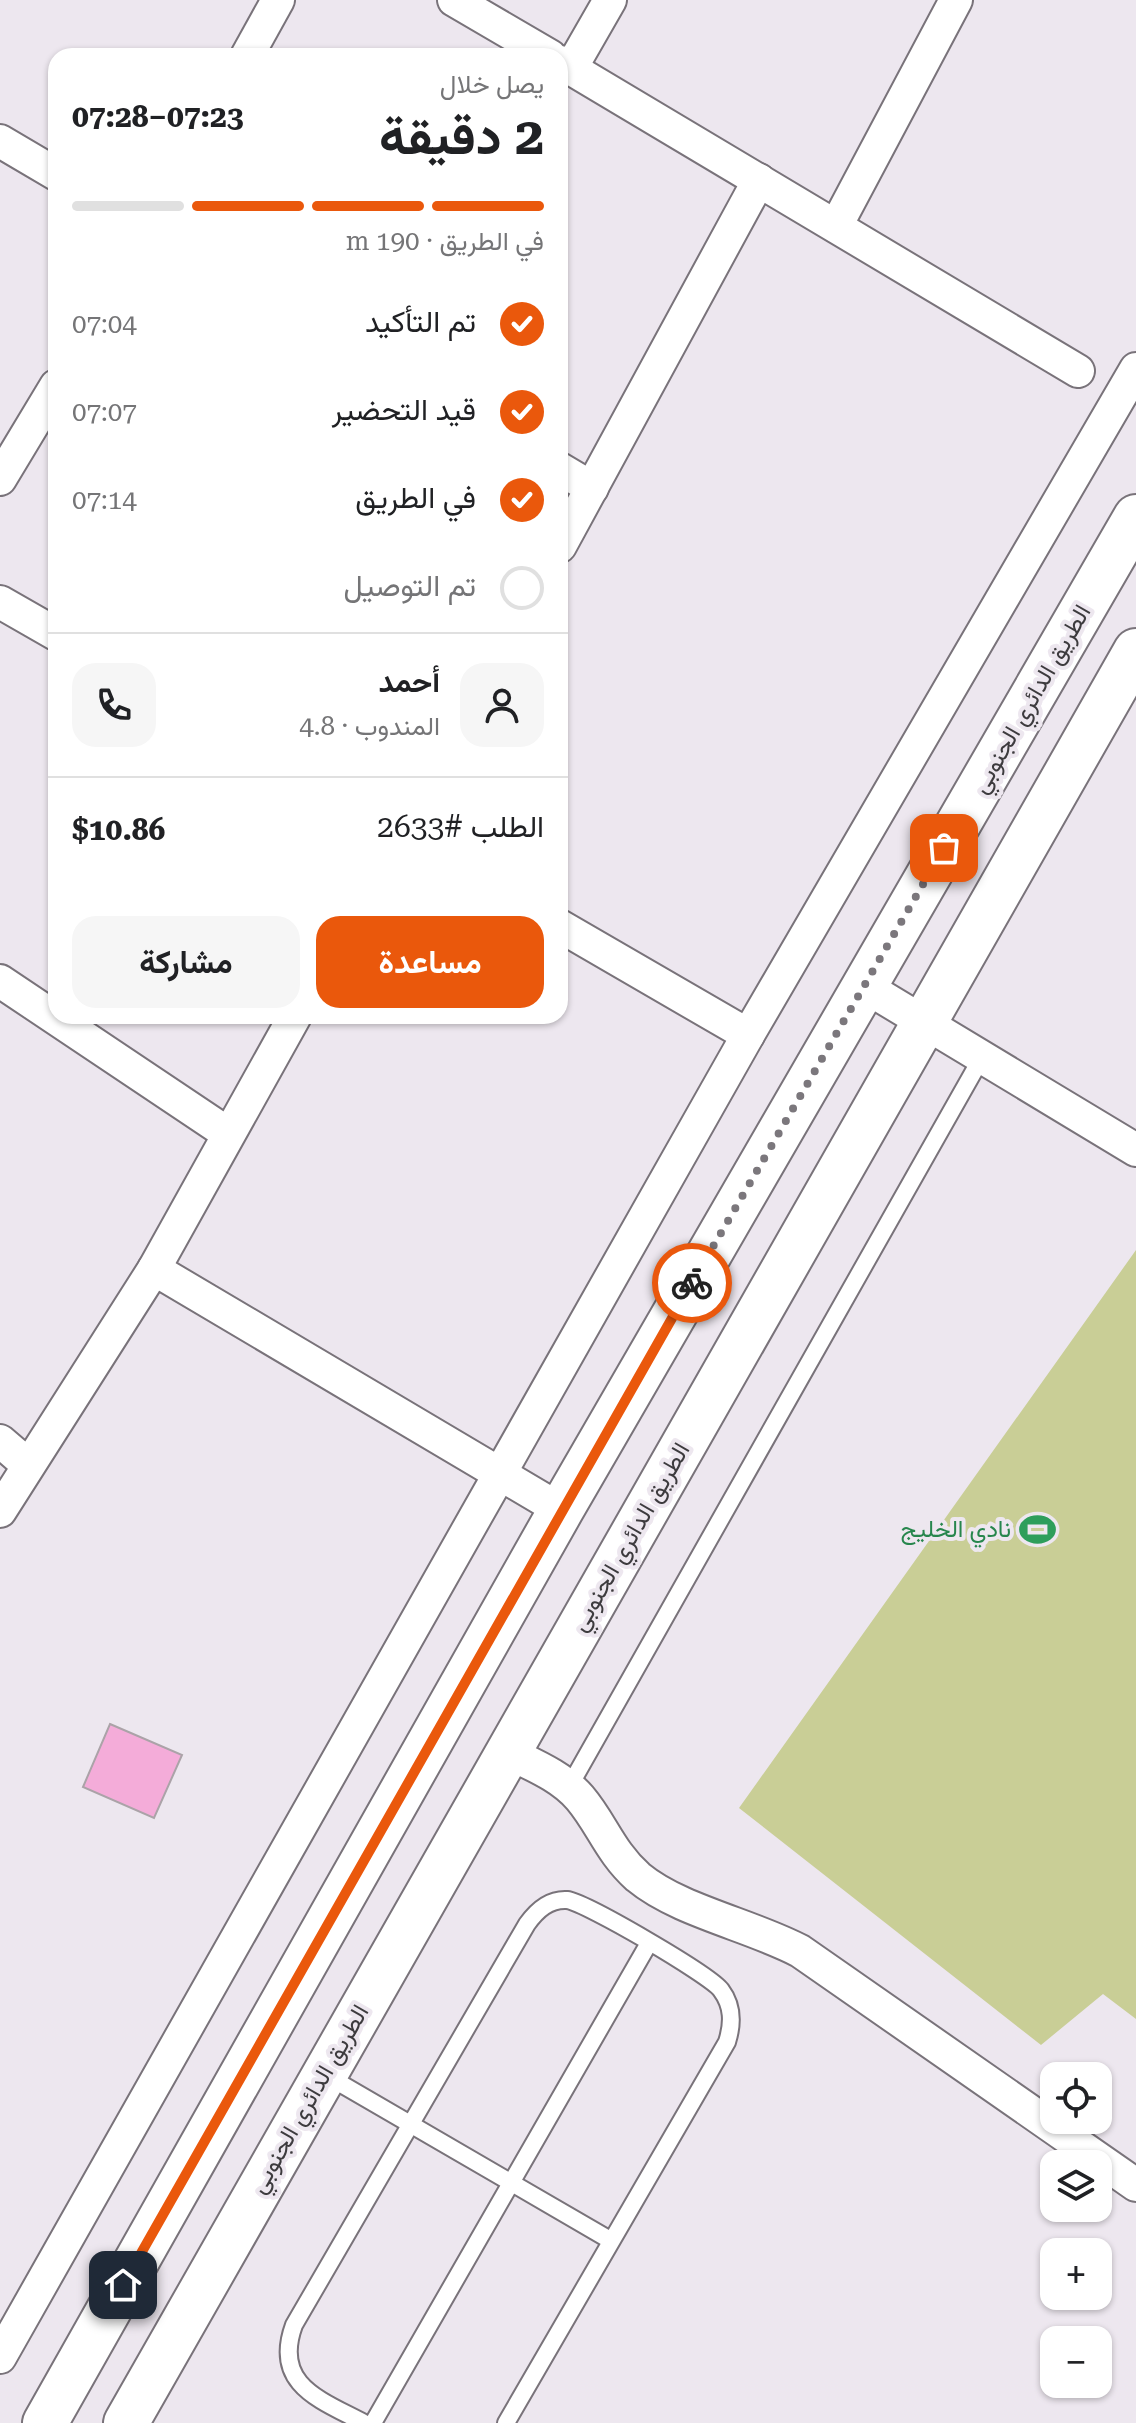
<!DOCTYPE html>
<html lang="ar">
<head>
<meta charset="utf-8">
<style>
	body { margin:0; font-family:"Roboto Serif",Vazirmatn,serif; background:#f6f6f6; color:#202124; direction:rtl; height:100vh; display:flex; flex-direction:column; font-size:30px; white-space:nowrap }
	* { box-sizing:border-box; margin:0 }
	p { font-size:26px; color:#757577 }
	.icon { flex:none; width:44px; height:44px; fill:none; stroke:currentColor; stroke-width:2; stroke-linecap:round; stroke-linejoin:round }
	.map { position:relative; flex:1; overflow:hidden; direction:ltr }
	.details { position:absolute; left:48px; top:48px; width:520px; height:976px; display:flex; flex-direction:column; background:#fff; border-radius:24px; box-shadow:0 2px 6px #0004; direction:rtl }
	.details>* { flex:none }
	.buttons { position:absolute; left:1040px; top:2062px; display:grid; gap:16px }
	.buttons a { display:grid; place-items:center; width:72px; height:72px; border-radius:16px; background:#fff; box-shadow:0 2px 6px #0004; font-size:40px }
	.pin { position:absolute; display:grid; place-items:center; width:68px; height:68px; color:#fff; margin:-34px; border-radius:16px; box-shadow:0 4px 12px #0006 }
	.courier { position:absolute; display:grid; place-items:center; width:80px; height:80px; margin:-40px; border:6px solid #ea580c; border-radius:50%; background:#fff; color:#222; box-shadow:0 2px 10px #0007 }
	.summary em { font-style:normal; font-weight:700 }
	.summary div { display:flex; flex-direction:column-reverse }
	.summary { display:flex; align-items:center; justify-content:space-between; height:136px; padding:0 24px }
	h1 { font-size:52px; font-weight:700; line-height:60px }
	.bar { display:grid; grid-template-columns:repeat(4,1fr); gap:12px 8px; align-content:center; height:96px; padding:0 24px }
	.bar i { height:10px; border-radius:6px; background:#e0e0e0 }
	.bar .on { background:#ea580c }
	.bar p { grid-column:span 4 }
	.line { display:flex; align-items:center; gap:20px; padding:0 24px; border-top:2px solid #e0e0e0 }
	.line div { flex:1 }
	.round { display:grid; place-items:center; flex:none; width:84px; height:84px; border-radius:24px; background:#f6f6f6 }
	ol { padding:0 24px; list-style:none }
	li { display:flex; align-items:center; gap:24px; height:88px }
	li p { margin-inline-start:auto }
	li .icon { padding:8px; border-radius:50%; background:#ea580c; color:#fff; stroke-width:4 }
	li:last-child { color:#757577 }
	li i { width:44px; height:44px; border:4px solid #e0e0e0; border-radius:50% }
	.button { display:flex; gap:16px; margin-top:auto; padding:16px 24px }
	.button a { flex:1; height:92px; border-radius:24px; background:#ea580c; color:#fff; font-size:32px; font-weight:700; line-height:92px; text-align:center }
	.button a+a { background:#f6f6f6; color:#202124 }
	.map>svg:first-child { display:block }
	.green { fill:#c9ce96 }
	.building { fill:#f4acd9; stroke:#aba3a8; stroke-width:2 }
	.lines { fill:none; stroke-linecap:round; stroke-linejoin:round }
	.lane-casing { stroke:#79737a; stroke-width:20 }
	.street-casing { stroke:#79737a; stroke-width:36 }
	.primary-casing { stroke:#79737a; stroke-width:48 }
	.lane { stroke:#fff; stroke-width:16 }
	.street { stroke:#fff; stroke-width:32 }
	.primary { stroke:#fff; stroke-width:44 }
	.done { stroke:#7b777c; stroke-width:8; stroke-dasharray:0 14.4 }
	.route { stroke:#ea580c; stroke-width:10 }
	.labels { text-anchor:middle; stroke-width:8; stroke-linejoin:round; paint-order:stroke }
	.street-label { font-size:24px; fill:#3d3b3e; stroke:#ede7ef }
	.leisure-label { font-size:24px; fill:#27864d; stroke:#ede7ef; text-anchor:end }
</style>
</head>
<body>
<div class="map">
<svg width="1136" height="2423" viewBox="0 0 1136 2423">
	<rect width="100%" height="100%" fill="#ede7ef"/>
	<polygon class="green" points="1136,1250 1136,2019 1103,1994 1041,2045 739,1808"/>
	<polygon class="building" points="110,1724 182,1755 154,1818 83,1787"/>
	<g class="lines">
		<defs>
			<g id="lane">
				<polyline points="569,1787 982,1057"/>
				<polyline points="324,2074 610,2240"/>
				<path d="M 364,2423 C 321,2400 272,2385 294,2325 L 527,1924 C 537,1910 549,1899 567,1900 C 585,1902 710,1975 721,1990 C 733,2006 733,2023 727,2042 L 506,2423"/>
				<polyline points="373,2423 649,1943"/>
			</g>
			<g id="street">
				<polyline points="454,0 550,56"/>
				<polyline points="247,56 278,0"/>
				<polyline points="560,62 1078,371"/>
				<polyline points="571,68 610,0"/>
				<polyline points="0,141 56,174"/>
				<polyline points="836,226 956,0"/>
				<polyline points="560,469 592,488"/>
				<polyline points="0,479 56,386"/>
				<polyline points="560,546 759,180"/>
				<polyline points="0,602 56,634"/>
				<polyline points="560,926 748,1035"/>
				<polyline points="0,981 227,1133"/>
				<polyline points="864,986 1136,1150"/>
				<polyline points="154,1269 561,1510"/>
				<polyline points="0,1441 28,1465"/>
				<polyline points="0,1511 154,1269 295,1016"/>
				<path d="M 507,1752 C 533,1765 561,1776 580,1798 C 602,1824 610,1852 638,1877 C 679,1911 751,1925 800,1951 L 1136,2185"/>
				<polyline points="0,2357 748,1035 1136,369"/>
			</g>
			<g id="primary">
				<polyline points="45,2423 561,1510 1136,517"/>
				<polyline points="126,2423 1136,651"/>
			</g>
		</defs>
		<use href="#lane" class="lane-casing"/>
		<use href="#street" class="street-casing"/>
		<use href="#primary" class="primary-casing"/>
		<use href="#lane" class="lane"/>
		<use href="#street" class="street"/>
		<use href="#primary" class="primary"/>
	</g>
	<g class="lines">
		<polyline class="done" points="692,1283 944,848"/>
		<polyline class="route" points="123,2285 692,1283"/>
	</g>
	<defs>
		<symbol id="stadium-bare" viewBox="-9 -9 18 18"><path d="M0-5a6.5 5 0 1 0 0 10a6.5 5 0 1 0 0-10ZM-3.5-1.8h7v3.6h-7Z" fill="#2e9e5b" stroke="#ede7ef" stroke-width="2.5" paint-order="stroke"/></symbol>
	</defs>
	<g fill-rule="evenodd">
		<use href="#stadium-bare" x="1012" y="1504" width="51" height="51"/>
	</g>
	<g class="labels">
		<g class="street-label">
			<text transform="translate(1031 699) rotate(-60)" y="8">الطريق الدائري الجنوبي</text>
			<text transform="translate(630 1537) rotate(-60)" y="8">الطريق الدائري الجنوبي</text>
			<text transform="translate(309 2099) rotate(-60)" y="8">الطريق الدائري الجنوبي</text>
		</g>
		<g class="leisure-label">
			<text x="1011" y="1537">نادي الخليج</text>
		</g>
	</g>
</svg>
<div class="buttons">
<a><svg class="icon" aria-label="locate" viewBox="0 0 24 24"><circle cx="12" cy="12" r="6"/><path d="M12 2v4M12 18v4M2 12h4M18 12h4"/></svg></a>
<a><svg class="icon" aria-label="layers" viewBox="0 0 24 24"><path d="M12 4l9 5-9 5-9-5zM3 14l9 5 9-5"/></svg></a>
<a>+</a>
<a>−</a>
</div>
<div class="pin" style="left:944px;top:848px;background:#ea580c"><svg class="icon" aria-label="bag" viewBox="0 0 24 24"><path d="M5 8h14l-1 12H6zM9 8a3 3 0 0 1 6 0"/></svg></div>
<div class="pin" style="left:123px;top:2285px;background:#1f2937"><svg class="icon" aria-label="home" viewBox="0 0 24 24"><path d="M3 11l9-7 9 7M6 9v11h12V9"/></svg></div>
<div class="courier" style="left:692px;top:1283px"><svg class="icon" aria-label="bike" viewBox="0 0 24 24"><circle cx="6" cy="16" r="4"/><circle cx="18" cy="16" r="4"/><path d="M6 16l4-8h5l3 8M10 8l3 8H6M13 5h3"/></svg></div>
<section class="details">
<div class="summary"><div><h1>2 دقيقة</h1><p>يصل خلال</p></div><em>07:23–07:28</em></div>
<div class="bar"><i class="on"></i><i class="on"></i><i class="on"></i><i></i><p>في الطريق · 190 m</p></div>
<ol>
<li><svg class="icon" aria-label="check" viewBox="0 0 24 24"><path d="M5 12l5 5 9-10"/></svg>تم التأكيد<p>07:04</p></li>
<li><svg class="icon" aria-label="check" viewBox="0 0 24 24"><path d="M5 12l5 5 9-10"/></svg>قيد التحضير<p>07:07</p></li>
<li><svg class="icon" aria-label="check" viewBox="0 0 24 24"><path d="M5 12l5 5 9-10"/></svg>في الطريق<p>07:14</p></li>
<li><i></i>تم التوصيل</li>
</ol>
<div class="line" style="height:144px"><a class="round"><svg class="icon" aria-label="person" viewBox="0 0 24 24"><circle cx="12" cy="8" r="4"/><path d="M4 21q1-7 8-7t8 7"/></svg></a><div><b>أحمد</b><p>المندوب · 4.8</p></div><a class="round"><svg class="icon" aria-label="phone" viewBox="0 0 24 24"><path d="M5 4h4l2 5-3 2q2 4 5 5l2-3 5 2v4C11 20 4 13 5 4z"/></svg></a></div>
<div class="line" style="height:104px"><div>الطلب #2633</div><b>$10.86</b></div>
<div class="button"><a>مساعدة</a><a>مشاركة</a></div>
</section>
</div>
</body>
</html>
